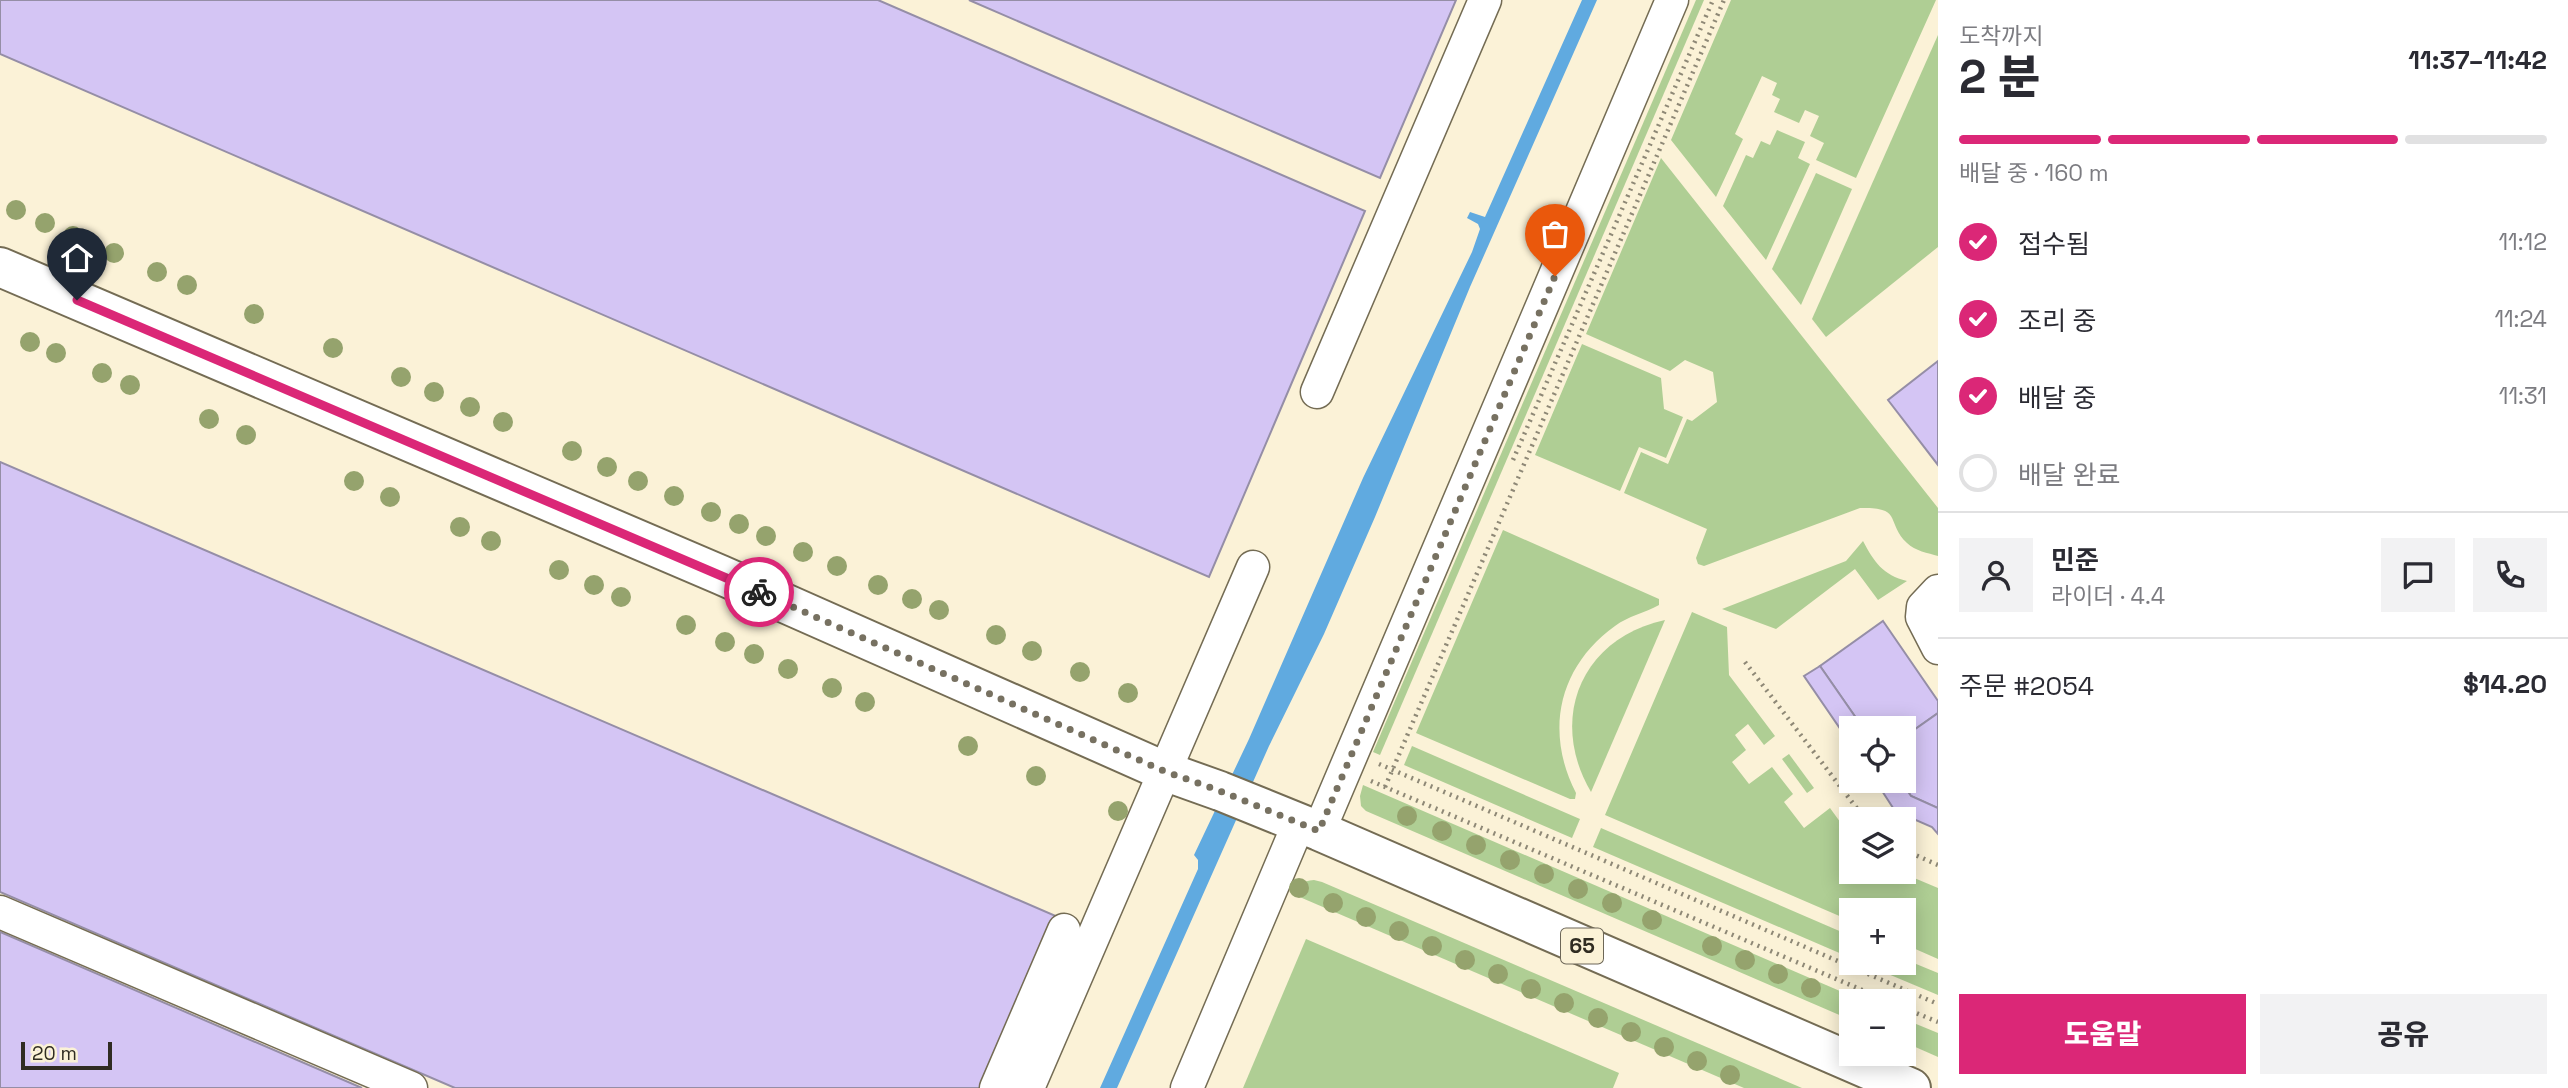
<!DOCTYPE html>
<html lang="ko">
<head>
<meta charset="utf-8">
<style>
	body { margin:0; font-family:"Space Grotesk","Noto Sans KR",sans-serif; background:#f2f2f3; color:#2b2b33; height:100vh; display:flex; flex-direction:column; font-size:26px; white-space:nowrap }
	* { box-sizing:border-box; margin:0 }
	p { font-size:23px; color:#7c7c81 }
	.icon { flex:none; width:38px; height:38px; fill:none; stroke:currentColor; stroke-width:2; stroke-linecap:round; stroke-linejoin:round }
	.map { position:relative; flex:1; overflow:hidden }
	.sheet { display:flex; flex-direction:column; background:#fff; width:630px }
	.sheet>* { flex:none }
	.buttons { position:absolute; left:1839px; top:716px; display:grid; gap:14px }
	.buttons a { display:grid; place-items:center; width:77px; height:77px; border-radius:0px; background:#fff; box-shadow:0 4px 18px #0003; font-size:35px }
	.scale { position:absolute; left:21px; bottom:18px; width:91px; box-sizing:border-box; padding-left:7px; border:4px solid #302c22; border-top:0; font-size:19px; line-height:24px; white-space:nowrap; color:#302c22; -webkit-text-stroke:5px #fbf2d7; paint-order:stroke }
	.pin { position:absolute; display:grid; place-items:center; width:60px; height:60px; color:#fff; margin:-72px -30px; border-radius:50% 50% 50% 0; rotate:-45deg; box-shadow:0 0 7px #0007 }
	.pin .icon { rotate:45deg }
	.courier { position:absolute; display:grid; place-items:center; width:70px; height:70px; margin:-35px; border:5px solid #db2777; border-radius:50%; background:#fff; color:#222; box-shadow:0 2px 9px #0007 }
	.headline em { font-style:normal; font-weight:800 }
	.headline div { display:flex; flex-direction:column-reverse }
	.headline { display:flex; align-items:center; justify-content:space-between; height:119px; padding:0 21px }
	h1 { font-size:46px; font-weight:800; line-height:52px }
	.bar { display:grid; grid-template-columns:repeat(4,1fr); gap:10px 7px; align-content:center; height:84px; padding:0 21px }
	.bar i { height:9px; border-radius:5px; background:#e1e1e2 }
	.bar .current { background:#db2777 }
	.bar p { grid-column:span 4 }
	.line { display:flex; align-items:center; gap:18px; padding:0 21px; border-top:2px solid #e1e1e2 }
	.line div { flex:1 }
	.round { display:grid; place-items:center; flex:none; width:74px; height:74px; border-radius:0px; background:#f2f2f3 }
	ol { padding:0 21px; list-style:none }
	li { display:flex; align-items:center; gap:21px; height:77px }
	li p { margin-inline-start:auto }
	li .icon { padding:7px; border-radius:50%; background:#db2777; color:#fff; stroke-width:4 }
	li:last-child { color:#7c7c81 }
	li i { width:38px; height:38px; border:4px solid #e1e1e2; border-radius:50% }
	.action { display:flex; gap:14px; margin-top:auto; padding:14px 21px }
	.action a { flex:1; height:80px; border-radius:0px; background:#db2777; color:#fff; font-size:28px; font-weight:800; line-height:80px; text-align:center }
	.action a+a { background:#f2f2f3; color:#2b2b33 }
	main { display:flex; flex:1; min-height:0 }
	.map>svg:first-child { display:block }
	.green { fill:#afce94 }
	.water { fill:#60aae0 }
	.building { fill:#d4c5f4; stroke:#958ea6; stroke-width:2 }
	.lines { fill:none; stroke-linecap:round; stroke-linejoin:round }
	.minor-casing { stroke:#746c54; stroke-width:35 }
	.major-casing { stroke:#746c54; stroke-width:42 }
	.path { stroke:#8e8876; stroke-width:4.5; stroke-dasharray:2 5; stroke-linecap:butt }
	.minor { stroke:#fff; stroke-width:32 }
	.major { stroke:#fff; stroke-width:38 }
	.tree { fill:#95a36d }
	.done { stroke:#777161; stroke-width:7; stroke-dasharray:0 12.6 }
	.route { stroke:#db2777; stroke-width:9 }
	.labels { text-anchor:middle; stroke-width:6; stroke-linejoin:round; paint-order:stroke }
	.shield { fill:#fbf2d7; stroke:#6d6758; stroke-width:2 }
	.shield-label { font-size:21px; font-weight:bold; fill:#302c22 }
</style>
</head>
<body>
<main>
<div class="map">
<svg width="1938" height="1088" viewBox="0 0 1938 1088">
	<rect width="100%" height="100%" fill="#fbf2d7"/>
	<g class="green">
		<polygon points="1696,0 1704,0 1380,755 1373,752"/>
		<polygon points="1731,0 1936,0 1856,178 1816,160 1824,143 1810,136 1819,116 1805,110 1799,123 1774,112 1780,99 1772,95 1777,83 1762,76 1735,134 1743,139 1716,197 1671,140"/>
		<polygon points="1938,35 1938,247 1826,337 1812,319"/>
		<polygon points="1777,130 1805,142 1798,158 1810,164 1766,260 1723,206 1746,155 1753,158 1761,141 1770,145"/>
		<path d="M 1661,158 L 1938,508 L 1938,556 C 1928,553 1915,551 1907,543 C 1885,522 1904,507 1860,508 L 1704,566 L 1698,564 L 1696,558 L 1707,529 L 1624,493 L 1641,452 L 1668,464 L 1687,419 L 1692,421 L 1717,402 L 1713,372 L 1685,360 L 1670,371 L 1586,334 Z"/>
		<polygon points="1816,173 1852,189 1801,305 1772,269"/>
		<polygon points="1582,344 1661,378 1664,409 1683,417 1666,458 1639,447 1620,491 1535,455"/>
		<path d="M 1503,530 L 1659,599 L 1659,605 C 1645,613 1628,616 1615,626 C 1559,666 1544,731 1576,793 L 1575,799 L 1570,799 L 1416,733 Z"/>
		<path d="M 1863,541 C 1874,562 1883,575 1907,581 L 1878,600 L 1855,569 L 1776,629 L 1722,609 L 1846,561 Z"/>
		<polygon points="1692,612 1727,627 1729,675 1775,736 1764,745 1748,724 1735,735 1746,750 1732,762 1749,784 1772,767 1793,794 1784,802 1804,828 1830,808 1851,837 1852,872 1900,872 1938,888 1938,959 1904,944 1904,910 1852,910 1851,921 1605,815"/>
		<path d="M 1665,620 L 1591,792 C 1548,719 1581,638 1665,620 Z"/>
		<polygon points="1412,746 1580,819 1572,838 1404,765"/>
		<polygon points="1789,754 1814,788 1807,793 1782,759"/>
		<polygon points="1363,785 1863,1001 1852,1001 1851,1020 1366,811 1361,806 1360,796"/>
		<polygon points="1601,828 1851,936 1851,958 1593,847"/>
		<path d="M 1314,880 L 1322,882 L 1802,1088 L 1744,1088 L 1295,895 C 1300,885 1302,881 1314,880 Z"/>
		<polygon points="1306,939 1619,1073 1613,1088 1243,1088"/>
		<polygon points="1904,959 1938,973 1938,995 1862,963 1904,962"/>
		<polygon points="1904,1019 1938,1033 1938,1057 1904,1042"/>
	</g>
	<polygon class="water" points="1582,0 1597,0 1470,287 1375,517 1324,634 1269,746 1117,1088 1100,1088 1198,869 1198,860 1194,855 1249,739 1363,478 1472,252 1480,229 1478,224 1467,218 1470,212 1485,217"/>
	<g class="building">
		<polygon points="0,0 878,0 1365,211 1209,577 0,54"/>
		<polygon points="969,0 1456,0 1380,178"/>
		<polygon points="1938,361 1938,465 1888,400"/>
		<polygon points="0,462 1058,917 985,1088 455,1088 0,892"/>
		<polygon points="1883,621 1938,701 1938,713 1904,737 1904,728 1863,728 1820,666"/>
		<polygon points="1820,666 1863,728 1852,728 1852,746 1804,676"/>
		<polygon points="1938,713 1938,808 1911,796 1900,780 1904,780 1904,737"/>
		<polygon points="1875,780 1900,780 1911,796 1938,808 1938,834 1932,827 1895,811"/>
		<polygon points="0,932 362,1088 0,1088"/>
	</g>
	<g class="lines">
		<defs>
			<g id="minor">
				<polyline points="1317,392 1485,0"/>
				<polyline points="1938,591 1923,607 1922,617 1938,648"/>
				<polyline points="1319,831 1672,0"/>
				<polyline points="0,912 411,1088"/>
				<polyline points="996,1088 1064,930"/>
				<polyline points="1028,1088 1253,567"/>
				<polyline points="1187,1088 1299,823"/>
			</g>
			<polyline id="major" points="0,267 721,575 1164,771 1220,791 1319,831 1911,1088"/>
		</defs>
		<use href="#minor" class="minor-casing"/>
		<use href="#major" class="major-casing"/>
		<g class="path">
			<polyline points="1513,460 1713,0"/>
			<polyline points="1745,662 1865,819"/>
			<polyline points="1379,764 1938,1004"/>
			<polyline points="1371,781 1888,1001"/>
			<polyline points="1385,787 1724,0"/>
			<polyline points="1904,850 1938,865"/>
			<polyline points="1904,1008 1938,1022"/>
		</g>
		<use href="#minor" class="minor"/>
		<use href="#major" class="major"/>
	</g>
	<g class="tree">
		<circle cx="16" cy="210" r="10"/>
		<circle cx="45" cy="223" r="10"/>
		<circle cx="73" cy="236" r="10"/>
		<circle cx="114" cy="253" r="10"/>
		<circle cx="157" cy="272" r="10"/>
		<circle cx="187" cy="285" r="10"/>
		<circle cx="254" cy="314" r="10"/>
		<circle cx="30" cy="342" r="10"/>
		<circle cx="333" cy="348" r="10"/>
		<circle cx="56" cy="353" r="10"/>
		<circle cx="102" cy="373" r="10"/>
		<circle cx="401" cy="377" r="10"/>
		<circle cx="130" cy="385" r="10"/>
		<circle cx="434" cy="392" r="10"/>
		<circle cx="470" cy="407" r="10"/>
		<circle cx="209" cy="419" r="10"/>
		<circle cx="503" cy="422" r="10"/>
		<circle cx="246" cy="435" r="10"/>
		<circle cx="572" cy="451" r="10"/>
		<circle cx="607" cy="467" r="10"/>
		<circle cx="354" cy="481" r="10"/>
		<circle cx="638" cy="481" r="10"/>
		<circle cx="674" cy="496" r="10"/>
		<circle cx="390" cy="497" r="10"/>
		<circle cx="711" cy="512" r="10"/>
		<circle cx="739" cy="524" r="10"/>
		<circle cx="460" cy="527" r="10"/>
		<circle cx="766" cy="536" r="10"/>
		<circle cx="491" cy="541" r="10"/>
		<circle cx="803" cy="552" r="10"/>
		<circle cx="837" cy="566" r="10"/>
		<circle cx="559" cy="570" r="10"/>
		<circle cx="594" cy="585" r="10"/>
		<circle cx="878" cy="585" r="10"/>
		<circle cx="621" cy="597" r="10"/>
		<circle cx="912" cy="599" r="10"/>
		<circle cx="939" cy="610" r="10"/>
		<circle cx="686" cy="625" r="10"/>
		<circle cx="996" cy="635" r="10"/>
		<circle cx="725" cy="642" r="10"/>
		<circle cx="1032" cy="651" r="10"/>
		<circle cx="754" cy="654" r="10"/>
		<circle cx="788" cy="669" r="10"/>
		<circle cx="1080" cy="672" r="10"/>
		<circle cx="832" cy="688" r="10"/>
		<circle cx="1128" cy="693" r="10"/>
		<circle cx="865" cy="702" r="10"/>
		<circle cx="968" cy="746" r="10"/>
		<circle cx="1036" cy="776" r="10"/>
		<circle cx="1118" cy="811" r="10"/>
		<circle cx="1407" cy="816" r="10"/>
		<circle cx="1442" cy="831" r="10"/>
		<circle cx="1476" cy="845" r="10"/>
		<circle cx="1510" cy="860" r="10"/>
		<circle cx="1544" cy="874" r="10"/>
		<circle cx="1299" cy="888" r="10"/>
		<circle cx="1578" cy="889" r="10"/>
		<circle cx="1333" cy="903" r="10"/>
		<circle cx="1612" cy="903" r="10"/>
		<circle cx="1366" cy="917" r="10"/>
		<circle cx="1652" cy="920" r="10"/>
		<circle cx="1399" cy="931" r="10"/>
		<circle cx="1432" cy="946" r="10"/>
		<circle cx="1712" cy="946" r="10"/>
		<circle cx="1465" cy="960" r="10"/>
		<circle cx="1745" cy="960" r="10"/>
		<circle cx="1498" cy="974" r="10"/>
		<circle cx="1778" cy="974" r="10"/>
		<circle cx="1811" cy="988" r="10"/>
		<circle cx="1531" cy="989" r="10"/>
		<circle cx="1564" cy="1003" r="10"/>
		<circle cx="1598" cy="1018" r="10"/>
		<circle cx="1631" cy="1032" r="10"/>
		<circle cx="1664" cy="1047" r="10"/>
		<circle cx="1697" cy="1061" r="10"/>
		<circle cx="1730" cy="1075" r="10"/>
	</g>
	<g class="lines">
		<polyline class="done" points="759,592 1164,771 1220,791 1319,831 1555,276"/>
		<polyline class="route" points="77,300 759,592"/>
	</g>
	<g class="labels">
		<rect class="shield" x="1561" y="928.5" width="42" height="35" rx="5"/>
		<g class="shield-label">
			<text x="1582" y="953">65</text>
		</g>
	</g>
</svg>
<div class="buttons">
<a><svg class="icon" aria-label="locate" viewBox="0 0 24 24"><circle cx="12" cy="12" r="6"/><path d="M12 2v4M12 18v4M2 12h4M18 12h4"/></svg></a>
<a><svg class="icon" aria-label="layers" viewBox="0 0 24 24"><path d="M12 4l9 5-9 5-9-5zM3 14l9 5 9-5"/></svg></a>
<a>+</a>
<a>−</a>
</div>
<div class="scale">20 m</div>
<div class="pin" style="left:1555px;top:276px;background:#ea580c"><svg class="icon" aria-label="bag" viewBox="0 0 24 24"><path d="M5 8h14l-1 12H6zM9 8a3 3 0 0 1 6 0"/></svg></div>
<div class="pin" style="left:77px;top:300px;background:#1f2937"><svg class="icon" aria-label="home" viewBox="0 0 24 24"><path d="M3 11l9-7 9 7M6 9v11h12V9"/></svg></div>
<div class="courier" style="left:759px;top:592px"><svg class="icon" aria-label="bike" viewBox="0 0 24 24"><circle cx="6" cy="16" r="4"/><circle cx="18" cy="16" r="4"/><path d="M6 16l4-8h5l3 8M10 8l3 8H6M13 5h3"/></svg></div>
</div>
<section class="sheet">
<div class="headline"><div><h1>2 분</h1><p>도착까지</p></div><em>11:37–11:42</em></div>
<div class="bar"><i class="current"></i><i class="current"></i><i class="current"></i><i></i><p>배달 중 · 160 m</p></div>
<ol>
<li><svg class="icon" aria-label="check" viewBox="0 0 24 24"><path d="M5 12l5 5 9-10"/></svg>접수됨<p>11:12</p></li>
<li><svg class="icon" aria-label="check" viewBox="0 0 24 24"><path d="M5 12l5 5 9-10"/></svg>조리 중<p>11:24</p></li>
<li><svg class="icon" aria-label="check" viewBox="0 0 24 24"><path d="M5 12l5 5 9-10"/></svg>배달 중<p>11:31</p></li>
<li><i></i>배달 완료</li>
</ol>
<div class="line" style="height:126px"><a class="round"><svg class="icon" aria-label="person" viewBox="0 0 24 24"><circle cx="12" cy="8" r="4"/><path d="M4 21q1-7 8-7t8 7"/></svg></a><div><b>민준</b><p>라이더 · 4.4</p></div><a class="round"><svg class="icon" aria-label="chat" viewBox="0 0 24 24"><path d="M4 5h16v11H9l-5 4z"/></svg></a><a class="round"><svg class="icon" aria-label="phone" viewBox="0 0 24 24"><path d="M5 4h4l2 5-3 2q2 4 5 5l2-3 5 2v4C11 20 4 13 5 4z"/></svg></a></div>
<div class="line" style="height:91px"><div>주문 #2054</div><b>$14.20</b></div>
<div class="action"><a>도움말</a><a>공유</a></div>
</section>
</main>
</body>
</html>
